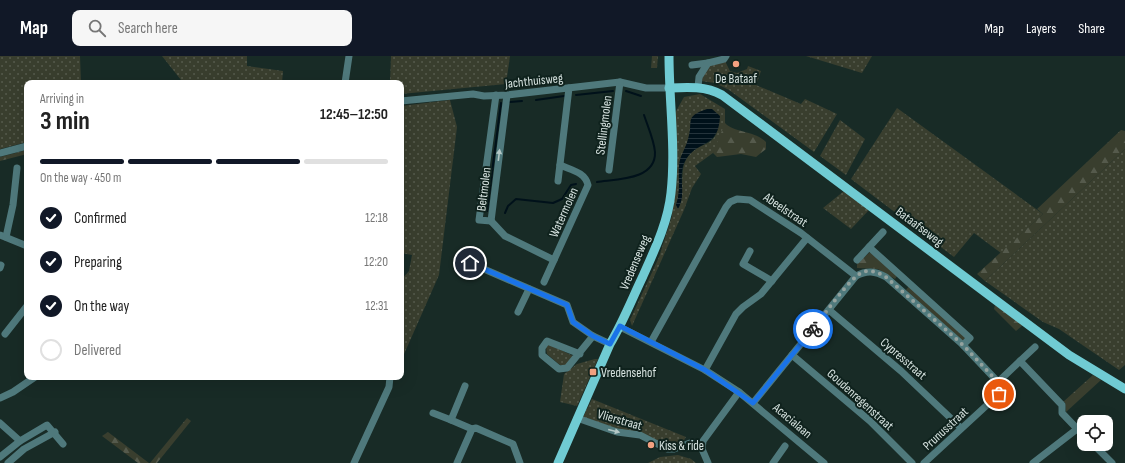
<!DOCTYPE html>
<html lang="en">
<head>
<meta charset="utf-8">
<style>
	body { margin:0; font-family:"Sofia Sans Condensed",sans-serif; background:#f6f6f6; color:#222; height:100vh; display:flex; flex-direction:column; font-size:15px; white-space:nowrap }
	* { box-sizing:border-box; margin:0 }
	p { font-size:13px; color:#767676 }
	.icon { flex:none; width:22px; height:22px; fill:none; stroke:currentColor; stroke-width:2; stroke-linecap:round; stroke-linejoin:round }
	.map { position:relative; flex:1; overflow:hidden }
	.panel { position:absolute; left:24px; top:24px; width:380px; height:300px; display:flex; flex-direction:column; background:#fff; border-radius:8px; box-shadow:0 4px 16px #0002 }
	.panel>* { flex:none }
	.controls { position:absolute; left:1077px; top:359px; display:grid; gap:8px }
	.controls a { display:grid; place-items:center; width:36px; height:36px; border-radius:8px; background:#fff; box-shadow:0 4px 16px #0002; font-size:20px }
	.pin { position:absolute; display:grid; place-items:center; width:34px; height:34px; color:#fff; margin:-17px; border:2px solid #fff; border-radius:50%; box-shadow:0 1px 4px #0007 }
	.courier { position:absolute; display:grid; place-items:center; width:40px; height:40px; margin:-20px; border:3px solid #1a73e8; border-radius:50%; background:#fff; color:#222; box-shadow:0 1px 5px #0007 }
	.overview em { font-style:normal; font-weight:700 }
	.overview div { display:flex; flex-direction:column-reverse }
	.overview { display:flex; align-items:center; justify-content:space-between; height:68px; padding:0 16px }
	h1 { font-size:26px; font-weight:700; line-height:30px }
	.bar { display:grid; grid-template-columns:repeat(4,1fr); gap:6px 4px; align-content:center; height:48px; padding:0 16px }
	.bar i { height:5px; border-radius:3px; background:#e0e0e0 }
	.bar .on { background:#111827 }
	.bar p { grid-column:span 4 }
	ol { padding:0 16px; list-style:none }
	li { display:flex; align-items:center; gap:12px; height:44px }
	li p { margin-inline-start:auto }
	li .icon { padding:4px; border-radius:50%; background:#111827; color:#fff; stroke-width:4 }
	li:last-child { color:#767676 }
	li i { width:22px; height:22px; border:2px solid #e0e0e0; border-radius:50% }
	header { display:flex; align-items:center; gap:24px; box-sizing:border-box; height:56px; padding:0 20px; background:#111827; color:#fff }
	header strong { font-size:19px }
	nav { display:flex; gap:22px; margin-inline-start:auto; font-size:14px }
	.search { width:280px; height:36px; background:#f6f6f6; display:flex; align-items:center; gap:10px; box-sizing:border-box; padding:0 14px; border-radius:8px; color:#767676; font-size:15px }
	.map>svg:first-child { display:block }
	.grass { fill:url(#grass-dots); fill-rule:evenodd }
	.forest { fill:url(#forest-firs) }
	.water { fill:url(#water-rules) }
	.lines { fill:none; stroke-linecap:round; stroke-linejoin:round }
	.stream { stroke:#00111a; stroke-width:2 }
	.minor { stroke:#4f797c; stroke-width:7 }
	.major { stroke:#70cbd3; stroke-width:9 }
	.oneway { fill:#b4c8c6 }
	.done { stroke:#94a29e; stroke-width:4; stroke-dasharray:0 7.2 }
	.route { stroke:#1a73e8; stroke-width:5 }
	.poi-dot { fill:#f2a080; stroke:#0f221d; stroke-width:1.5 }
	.labels { text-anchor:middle; stroke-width:4; stroke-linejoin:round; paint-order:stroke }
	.poi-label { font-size:13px; fill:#d6e2df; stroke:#0f221d; text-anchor:start }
	.street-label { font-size:13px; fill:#d6e2df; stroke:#0f221d }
</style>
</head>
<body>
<header>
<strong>Map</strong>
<div class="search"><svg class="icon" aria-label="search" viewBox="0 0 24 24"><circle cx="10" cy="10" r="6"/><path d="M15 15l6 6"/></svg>Search here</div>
<nav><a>Map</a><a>Layers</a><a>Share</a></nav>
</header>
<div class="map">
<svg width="1125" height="407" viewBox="0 0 1125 407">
	<defs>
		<pattern id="grass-dots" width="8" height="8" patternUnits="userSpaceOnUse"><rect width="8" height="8" fill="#393e2e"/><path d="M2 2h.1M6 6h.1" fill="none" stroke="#555a4c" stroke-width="1.8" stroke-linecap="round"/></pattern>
		<pattern id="forest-firs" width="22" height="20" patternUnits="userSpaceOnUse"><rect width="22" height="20" fill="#393e2e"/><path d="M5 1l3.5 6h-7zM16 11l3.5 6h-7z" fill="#555a4c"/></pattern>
		<pattern id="water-rules" width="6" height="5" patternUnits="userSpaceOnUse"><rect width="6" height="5" fill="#00111a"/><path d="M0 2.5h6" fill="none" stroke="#24333b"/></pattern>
	</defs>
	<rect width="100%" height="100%" fill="#182b26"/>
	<g class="grass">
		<polygon points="0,0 80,0 81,27 27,27 27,86 0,93"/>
		<polygon points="162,0 247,0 247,10 283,15 282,27 181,27 181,24"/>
		<polygon points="391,0 510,0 506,28 401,38 401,27 390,27"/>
		<polygon points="652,0 658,0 657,12 651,12"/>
		<polygon points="806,0 872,0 862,17"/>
		<polygon points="725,5 730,15 737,17 747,13 748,10 761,15 756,29 801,48 805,43 837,58 814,96 729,34 715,27 701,25 709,9"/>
		<path d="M 700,38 L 725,53 L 725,71 L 717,91 L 713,97 L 695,110 L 701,118 L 692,132 L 684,154 L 632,270 L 630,264 L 659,201 L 672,160 L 675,57 L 684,41 ZM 716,57 L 719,59 C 719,98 698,80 685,106 C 681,114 683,134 681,144 L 676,149 C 680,139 678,131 680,121 C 684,82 688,82 716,57 Z"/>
		<polygon points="450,44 457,71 439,219 401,305 401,224 409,215 412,199 401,197 401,50"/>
		<polygon points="897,52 1043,158 1001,197 974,177 954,201 851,123"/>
		<polygon points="840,64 865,83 846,119 820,100"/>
		<polygon points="1125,93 1125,309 1119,314 1059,273 1043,266 985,225"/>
		<polygon points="844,135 869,154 851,173 823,152"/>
		<polygon points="548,289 551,289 573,300 567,309 560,309 547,298 546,291"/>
		<polygon points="595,303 598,303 577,350 560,346 564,318 577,308"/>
		<path d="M 592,343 L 686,381 C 682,389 674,391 666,391 L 583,361 Z"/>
		<polygon points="678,399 691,403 696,407 648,407 660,401"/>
	</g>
	<g class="forest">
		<path d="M 725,67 C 734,77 754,74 766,86 L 766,93 L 756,101 L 741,98 L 717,101 L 713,97 Z"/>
		<polygon points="1121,74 1125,75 1125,93 985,225 977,218 1043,158 1037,153"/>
		<polygon points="27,94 27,98 0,105 0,101"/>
		<polygon points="870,196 897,220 895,223 878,213 857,212 857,208"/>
		<polygon points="909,230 965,281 965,283 962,284 906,234"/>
		<polygon points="995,249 1023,269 1016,275 994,253"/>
		<polygon points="1093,319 1101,324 1066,356 1065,346 1063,346"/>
		<polygon points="187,362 191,365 157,407 150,407"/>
		<polygon points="108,376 149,407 138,407 102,380"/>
	</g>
	<path class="water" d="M 707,53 L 712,53 L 720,60 C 719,94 695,83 684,107 C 678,121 687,139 678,153 L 676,149 C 681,135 678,123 679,109 C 680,99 686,92 688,83 C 694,65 683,61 707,53 Z"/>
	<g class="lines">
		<g class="stream">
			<polyline points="626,35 641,40"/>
			<polyline points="576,39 613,35"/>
			<polyline points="536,44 564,40"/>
			<polyline points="510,46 522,45"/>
			<path d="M 597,126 C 617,123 656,124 655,96 C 654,84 648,71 644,59"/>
			<polyline points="487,155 501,47"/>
			<polyline points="505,157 508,150 516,143 553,147 562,143 571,129 576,128"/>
		</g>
		<g class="minor">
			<polyline points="692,9 708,7"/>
			<polyline points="345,27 349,0"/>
			<polyline points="698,31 699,21 708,7 724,3 726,0"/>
			<polyline points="401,45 473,38 484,40 507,39 620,26 646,32 669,32"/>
			<polyline points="0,97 27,90"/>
			<polyline points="609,114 620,26"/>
			<polyline points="558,125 569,32"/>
			<polyline points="491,165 479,164 496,39"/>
			<polyline points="491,165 507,39"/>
			<polyline points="491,165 505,180 554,204"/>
			<polyline points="0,179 27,190"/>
			<polyline points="6,181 13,149 17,112"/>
			<polyline points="869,191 970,282 963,289"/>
			<polyline points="750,195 743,208 772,225"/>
			<polyline points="857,204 883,176"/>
			<polyline points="470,207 567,249 573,266 593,280 610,288"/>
			<polyline points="0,212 1,209"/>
			<path d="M 544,226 L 588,129 C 585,116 571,114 560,109"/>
			<polyline points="829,254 901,315 961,372"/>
			<polyline points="518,256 529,233"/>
			<polyline points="620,271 705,314 739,336 824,407"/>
			<polyline points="5,278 27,250"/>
			<path d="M 651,286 L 726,151 L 730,146 L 737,143 L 750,144 L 801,177 L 856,220 C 867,214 875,215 886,221 L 963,289 L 998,326 L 1002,332 L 999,338 L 924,407"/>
			<polyline points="580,298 547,285 542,292 542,299 559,313 567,312 593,280"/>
			<polyline points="792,299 870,365 912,407"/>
			<polyline points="1020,305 1035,291"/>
			<polyline points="705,314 736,258 743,251 761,238 807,182"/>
			<polyline points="998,326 1020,305 1062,349 1062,357 1084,380"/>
			<polyline points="465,330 451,364 472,373"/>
			<polyline points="0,342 13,336 35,321"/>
			<polyline points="753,347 856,220"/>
			<polyline points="433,357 451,364"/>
			<polyline points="577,362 617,376 640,379 667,393 674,393 690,387 702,390"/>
			<polyline points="0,367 20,385"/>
			<polyline points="1093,388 1112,407"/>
			<polyline points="0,401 20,385 47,369 63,388"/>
			<polyline points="8,407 24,393 55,376"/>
			<polyline points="354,407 389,331 390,321"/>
			<polyline points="457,407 472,373 476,372 513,388 520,407"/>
			<polyline points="708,407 702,393 703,385 739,336"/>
			<polyline points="773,407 785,390"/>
			<polyline points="1033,407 1077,373"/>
		</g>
		<g class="major">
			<path d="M 669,32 C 688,31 706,30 722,39 L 1069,299 L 1125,333"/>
			<path d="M 558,407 L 610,288 C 623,266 632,243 643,220 C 655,193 668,166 671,137 C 676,92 669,45 669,0"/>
		</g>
	</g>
	<defs><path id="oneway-solid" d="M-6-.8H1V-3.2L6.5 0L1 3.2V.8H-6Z"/></defs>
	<g class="oneway">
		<use href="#oneway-solid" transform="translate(499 99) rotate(-83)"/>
		<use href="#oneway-solid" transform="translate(614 375) rotate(14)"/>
	</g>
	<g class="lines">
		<path class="done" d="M 813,273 C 823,261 850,221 863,216 C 871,213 879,217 886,221 L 963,289 L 998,326 L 1002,332 L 999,338"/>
		<polyline class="route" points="470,207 567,249 573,266 593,280 610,288 620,270 705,314 753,347 813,273"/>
	</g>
	<g class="poi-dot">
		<circle cx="736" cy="8" r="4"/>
		<rect x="589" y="312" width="8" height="8" rx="2"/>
		<circle cx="651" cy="389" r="4"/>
	</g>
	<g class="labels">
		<g class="poi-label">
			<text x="736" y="27" text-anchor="middle">De Bataaf</text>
			<text x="601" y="321">Vredensehof</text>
			<text x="659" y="394">Kiss &amp; ride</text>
		</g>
		<g class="street-label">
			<text transform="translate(534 24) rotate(-6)" y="5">Jachthuisweg</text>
			<text transform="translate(603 69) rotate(-83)" y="5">Stellingmolen</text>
			<text transform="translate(483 133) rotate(-83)" y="5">Beltmolen</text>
			<text transform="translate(786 153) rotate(34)" y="5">Abeelstraat</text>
			<text transform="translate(563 156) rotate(-66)" y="5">Watermolen</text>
			<text transform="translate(920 170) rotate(37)" y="5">Bataafseweg</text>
			<text transform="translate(634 206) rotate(-67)" y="5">Vredenseweg</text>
			<text transform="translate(904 302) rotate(41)" y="5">Cypresstraat</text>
			<text transform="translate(861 343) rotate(42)" y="5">Goudenregenstraat</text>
			<text transform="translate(620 363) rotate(16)" y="5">Vlierstraat</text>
			<text transform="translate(793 364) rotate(40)" y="5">Acacialaan</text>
			<text transform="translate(945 372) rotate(-43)" y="5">Prunusstraat</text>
		</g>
	</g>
</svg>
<div class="controls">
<a><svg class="icon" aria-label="locate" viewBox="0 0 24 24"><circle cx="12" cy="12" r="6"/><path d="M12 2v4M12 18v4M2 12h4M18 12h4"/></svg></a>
</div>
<div class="pin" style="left:999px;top:338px;background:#ea580c"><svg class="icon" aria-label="bag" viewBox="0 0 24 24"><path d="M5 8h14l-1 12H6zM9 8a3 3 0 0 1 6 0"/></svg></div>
<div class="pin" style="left:470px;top:207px;background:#1f2937"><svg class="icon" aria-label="home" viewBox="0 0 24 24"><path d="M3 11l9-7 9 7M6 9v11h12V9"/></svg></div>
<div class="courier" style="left:813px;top:273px"><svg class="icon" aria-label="bike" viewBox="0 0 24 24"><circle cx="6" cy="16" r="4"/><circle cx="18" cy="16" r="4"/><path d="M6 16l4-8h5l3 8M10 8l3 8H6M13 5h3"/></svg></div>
<section class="panel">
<div class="overview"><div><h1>3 min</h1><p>Arriving in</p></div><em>12:45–12:50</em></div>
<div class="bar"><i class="on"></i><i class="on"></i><i class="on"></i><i></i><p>On the way · 450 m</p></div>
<ol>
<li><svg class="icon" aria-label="check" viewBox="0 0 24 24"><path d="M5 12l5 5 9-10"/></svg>Confirmed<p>12:18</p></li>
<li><svg class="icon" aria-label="check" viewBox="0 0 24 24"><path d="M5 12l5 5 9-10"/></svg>Preparing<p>12:20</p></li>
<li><svg class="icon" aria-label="check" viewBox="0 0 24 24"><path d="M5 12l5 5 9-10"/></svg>On the way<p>12:31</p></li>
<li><i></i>Delivered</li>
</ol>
</section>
</div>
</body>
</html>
